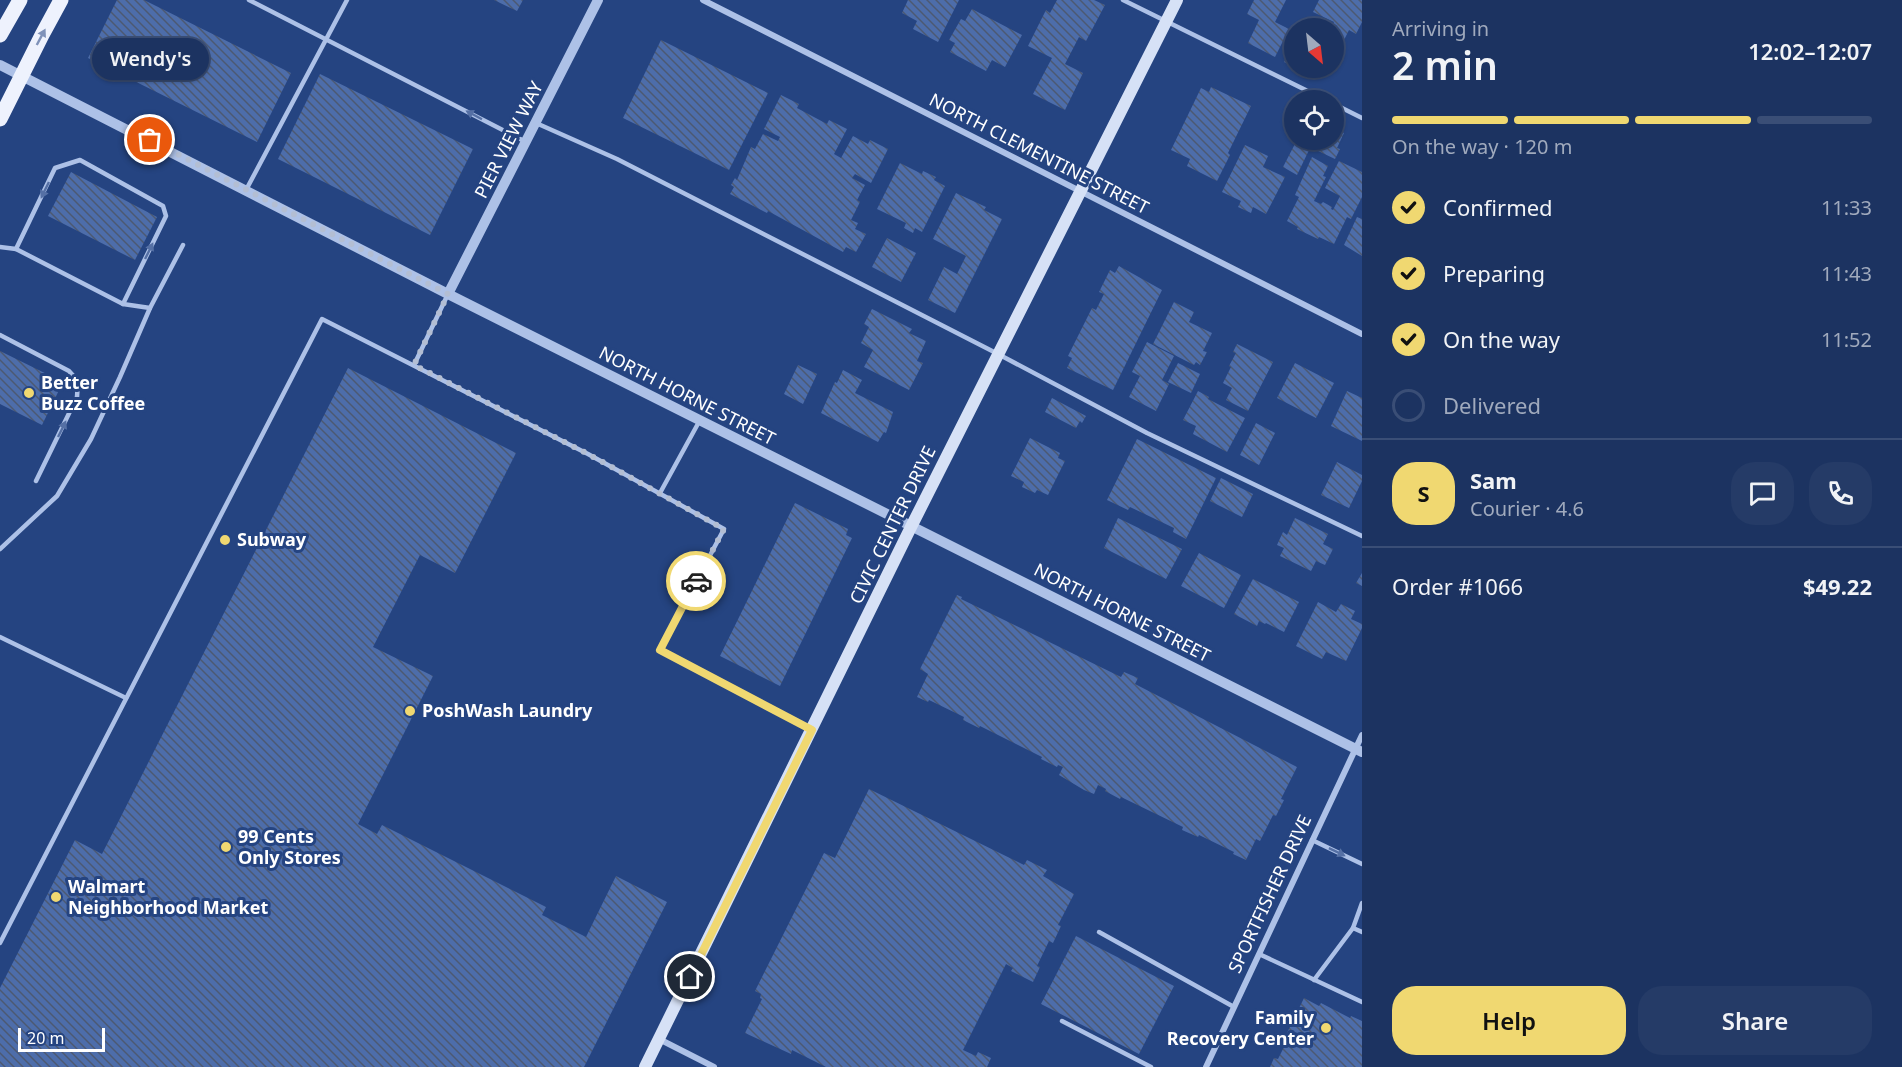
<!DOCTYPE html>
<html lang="en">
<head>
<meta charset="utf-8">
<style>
	body { margin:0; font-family:"Noto Sans",sans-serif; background:#253b67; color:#f1f3f6; height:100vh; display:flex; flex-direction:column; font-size:22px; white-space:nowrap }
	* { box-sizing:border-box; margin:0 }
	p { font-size:20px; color:#a0aabd }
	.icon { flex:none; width:33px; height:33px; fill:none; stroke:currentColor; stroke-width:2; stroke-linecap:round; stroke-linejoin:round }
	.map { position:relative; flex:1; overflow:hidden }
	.details { display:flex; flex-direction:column; background:#1c3361; width:540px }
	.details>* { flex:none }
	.needle { width:39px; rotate:152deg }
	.fabs { position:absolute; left:1284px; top:18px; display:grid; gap:12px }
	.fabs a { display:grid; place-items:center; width:60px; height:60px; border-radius:50%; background:#1c3361; box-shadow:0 2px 4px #0004,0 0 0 2px #3a4e76; font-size:30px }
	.scale { position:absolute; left:18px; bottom:15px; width:87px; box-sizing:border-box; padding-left:6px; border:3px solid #fff; border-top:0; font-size:16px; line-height:21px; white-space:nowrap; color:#fff; -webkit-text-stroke:4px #254481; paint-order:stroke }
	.pin { position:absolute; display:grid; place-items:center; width:51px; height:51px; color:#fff; margin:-26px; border:3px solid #fff; border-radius:50%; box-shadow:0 2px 6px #0007 }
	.courier { position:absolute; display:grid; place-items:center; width:60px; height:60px; margin:-30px; border:4px solid #f0d871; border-radius:50%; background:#fff; color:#222; box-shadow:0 2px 8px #0007 }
	.bubble { position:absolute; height:42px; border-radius:21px; background:#1c3361; box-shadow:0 2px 4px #0004,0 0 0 2px #3a4e76; font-size:20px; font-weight:600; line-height:42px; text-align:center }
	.summary em { font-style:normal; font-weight:600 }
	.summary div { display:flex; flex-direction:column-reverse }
	.summary { display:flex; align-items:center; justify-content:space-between; height:102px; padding:0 30px }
	h1 { font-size:39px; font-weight:600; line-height:45px }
	.bar { display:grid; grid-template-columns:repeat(4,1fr); gap:9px 6px; align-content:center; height:72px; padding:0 30px }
	.bar i { height:8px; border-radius:4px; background:#3a4e76 }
	.bar .on { background:#f0d871 }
	.bar p { grid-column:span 4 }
	.line { display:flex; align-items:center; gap:15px; padding:0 30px; border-top:2px solid #3a4e76 }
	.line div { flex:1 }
	.round { display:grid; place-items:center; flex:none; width:63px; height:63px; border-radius:24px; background:#253b67 }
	ol { padding:0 30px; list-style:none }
	li { display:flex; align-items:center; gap:18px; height:66px }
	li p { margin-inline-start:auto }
	li .icon { padding:6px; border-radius:50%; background:#f0d871; color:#111; stroke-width:4 }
	li:last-child { color:#a0aabd }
	li i { width:33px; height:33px; border:3px solid #3a4e76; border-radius:50% }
	.action { display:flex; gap:12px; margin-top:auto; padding:12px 30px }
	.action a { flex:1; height:69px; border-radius:24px; background:#f0d871; color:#111; font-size:24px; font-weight:600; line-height:69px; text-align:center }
	.action a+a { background:#253b67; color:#f1f3f6 }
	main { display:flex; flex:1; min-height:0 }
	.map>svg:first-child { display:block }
	.building { fill:url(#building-back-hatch) }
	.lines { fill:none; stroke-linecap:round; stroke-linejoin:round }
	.service { stroke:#adc1e7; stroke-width:4.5 }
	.minor { stroke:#adc1e7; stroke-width:6 }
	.tertiary { stroke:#adc1e7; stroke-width:10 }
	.secondary { stroke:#d6e1f6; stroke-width:12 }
	.primary { stroke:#eef2fd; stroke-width:15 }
	.oneway { fill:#7f92b9 }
	.oneway2 { fill:#5570a5 }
	.done { stroke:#b3bed3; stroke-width:6; stroke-dasharray:0 10.8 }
	.route { stroke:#f0d871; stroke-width:8 }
	.poi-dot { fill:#f0d871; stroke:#254481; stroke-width:2 }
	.labels { text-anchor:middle; stroke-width:6; stroke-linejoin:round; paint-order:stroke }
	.street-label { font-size:18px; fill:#fff; stroke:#254481 }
	.poi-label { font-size:18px; font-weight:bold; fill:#fff; stroke:#254481; text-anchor:start }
</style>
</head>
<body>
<main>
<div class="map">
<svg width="1362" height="1067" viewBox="0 0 1362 1067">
	<defs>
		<pattern id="building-back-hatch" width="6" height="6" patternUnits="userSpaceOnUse" patternTransform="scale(1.5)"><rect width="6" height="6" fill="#4d6daa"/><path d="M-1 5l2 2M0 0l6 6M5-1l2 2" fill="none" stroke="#4c5972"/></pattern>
	</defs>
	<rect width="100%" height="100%" fill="#254481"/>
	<g class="building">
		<polygon points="117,0 144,0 291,73 257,142 88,58"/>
		<polygon points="494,0 523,0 517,11"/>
		<polygon points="908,0 959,0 938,42 913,29 917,21 902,13"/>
		<polygon points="1057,0 1094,0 1105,5 1086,41 1079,37 1065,64 1083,73 1065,110 1033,94 1052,58 1028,46 1046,10 1050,13"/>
		<polygon points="1254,0 1286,0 1275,22 1289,29 1275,57 1248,43 1259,20 1247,14"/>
		<polygon points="1319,0 1362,0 1362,22 1356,34 1349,30 1344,40 1334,34 1334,28 1331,28 1334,22 1313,12"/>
		<polygon points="972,9 1022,35 1005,67 992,60 986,71 950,52 955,43 949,40 961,19 965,21"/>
		<polygon points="661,40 768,93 729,170 623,118"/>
		<polygon points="1294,42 1294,68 1315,68 1311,76 1284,62"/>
		<polygon points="320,74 473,149 430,235 278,159"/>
		<polygon points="1211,87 1251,106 1228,153 1230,155 1217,181 1187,166 1190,159 1171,150 1201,88 1209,92"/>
		<polygon points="781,95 799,104 797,108 827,124 829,120 847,129 834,154 841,158 853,136 868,144 870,140 888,149 871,183 855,174 852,178 865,185 857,200 860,202 851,220 858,223 855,229 866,234 856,252 846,247 843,252 768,211 767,213 730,194 734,187 731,185 735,178 737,180 751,147 755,149 763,134 778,141 780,137 764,129"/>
		<polygon points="1334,127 1344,133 1337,148 1340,149 1335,159 1316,150 1321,140 1334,140"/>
		<polygon points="1297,140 1311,146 1297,175 1283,167"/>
		<polygon points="1245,145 1268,156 1263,167 1285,177 1266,214 1253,207 1251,213 1238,207 1241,201 1222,192"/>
		<polygon points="1312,157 1328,166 1323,176 1326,177 1314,201 1321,204 1323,202 1332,207 1331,209 1333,210 1340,196 1325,188 1339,161 1362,172 1362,197 1351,219 1347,217 1334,244 1319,237 1318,239 1297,229 1298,227 1287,221 1299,197 1295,195"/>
		<polygon points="900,163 922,174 923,171 936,177 934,180 945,186 922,232 915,228 913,233 904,228 906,223 877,209"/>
		<polygon points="71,172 157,217 135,260 48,216"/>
		<polygon points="956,193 986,207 984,210 1002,219 955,313 928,300 944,267 957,274 966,256 933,239"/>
		<polygon points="1357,217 1362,219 1362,256 1344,245"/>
		<polygon points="887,238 916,253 901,282 872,267"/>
		<polygon points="1119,266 1162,290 1113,390 1067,368 1072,358 1068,356 1092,308 1096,310 1104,294 1099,292 1110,270 1115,273"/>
		<polygon points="1174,302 1194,312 1189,322 1212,333 1203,351 1207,352 1200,365 1196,362 1194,365 1153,344"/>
		<polygon points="872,309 912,329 909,333 926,341 917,361 923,363 909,390 864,367 873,350 861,343 869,327 864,324"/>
		<polygon points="1147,342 1174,356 1162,380 1169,384 1156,411 1129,397 1140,376 1132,372"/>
		<polygon points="1237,344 1273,362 1248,411 1226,400 1232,388 1223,383 1231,367 1229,366 1236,353 1233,352"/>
		<polygon points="0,351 63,382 42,425 0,404"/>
		<polygon points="1178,363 1200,374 1191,393 1168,382"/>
		<polygon points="1295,363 1334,383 1316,418 1277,398"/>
		<polygon points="798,365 817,374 803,404 784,394"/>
		<polygon points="348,368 516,453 455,573 420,555 373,647 433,676 358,824 377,834 382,825 546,907 542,915 586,937 616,876 667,902 584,1067 0,1067 0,988 75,840 102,854"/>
		<polygon points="843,370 862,380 855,393 893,412 886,433 884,432 878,442 821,413 835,382 837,383"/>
		<polygon points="1198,391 1209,397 1208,399 1245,418 1227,452 1193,434 1196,426 1183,420"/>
		<polygon points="1347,391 1362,398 1362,441 1331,426"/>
		<polygon points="1052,398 1086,416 1082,423 1080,421 1076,428 1045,412"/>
		<polygon points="1256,423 1275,433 1259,465 1240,455"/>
		<polygon points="1030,438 1060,453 1058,458 1065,461 1048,495 1037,490 1035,493 1022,487 1024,482 1011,476"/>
		<polygon points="1137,439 1216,478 1186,539 1173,532 1174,528 1130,507 1128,510 1107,500"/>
		<polygon points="1337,462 1362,475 1362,481 1349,508 1321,495"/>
		<polygon points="1221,478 1253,494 1242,517 1210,501"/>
		<polygon points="795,503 848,529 846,535 852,538 780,686 720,656"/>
		<polygon points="1118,518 1182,549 1166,579 1104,548"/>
		<polygon points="1295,518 1328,534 1323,544 1333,549 1325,565 1316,561 1311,571 1280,556 1284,548 1277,545 1283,532 1287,535"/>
		<polygon points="1199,553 1241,575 1224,608 1181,586"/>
		<polygon points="1362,573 1362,586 1356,583"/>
		<polygon points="1253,579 1299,602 1284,632 1266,623 1265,624 1259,621 1257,626 1234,614"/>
		<polygon points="957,595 962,597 961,599 1121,677 1124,672 1138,678 1135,684 1297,767 1281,799 1284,800 1276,816 1273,815 1260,841 1256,839 1246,860 1233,854 1234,852 1199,835 1198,837 1182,830 1183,827 1121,797 1120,799 1105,791 1106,789 1098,785 1094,794 1084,790 1059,775 1063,767 1058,765 1057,767 1041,759 1042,757 980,726 979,728 963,720 964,717 929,700 928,702 917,697 928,674 920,669"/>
		<polygon points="1318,602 1336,612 1341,604 1355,611 1351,619 1362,624 1362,628 1346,661 1326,652 1322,659 1296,646"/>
		<polygon points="869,789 1024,865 1027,860 1047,870 1043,876 1074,894 1058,925 1061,926 1053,943 1049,941 1037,966 1040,967 1033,982 1011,971 1013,968 1006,964 963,1050 976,1056 978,1052 991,1058 987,1067 826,1067 792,1050 791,1054 745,1033 762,999 760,998 761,994 755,991 824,853 835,858"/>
		<polygon points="1076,936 1174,986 1139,1054 1041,1004"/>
		<polygon points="1304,998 1319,1006 1321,1003 1350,1018 1351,1016 1362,1021 1362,1067 1270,1067 1274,1058 1278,1059 1289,1037 1286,1035"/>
	</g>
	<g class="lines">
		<g class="service">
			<polyline points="249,0 526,142"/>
			<polyline points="1123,0 1326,100"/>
			<polyline points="1334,104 1362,118"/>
			<polyline points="536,123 617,159 998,354 1147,433 1362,536"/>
			<polyline points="246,190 347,0"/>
			<polyline points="0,247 16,249 123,304 150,308"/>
			<polyline points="16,249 55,168 80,160 163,206 166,216 123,304"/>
			<polyline points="0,335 69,371 78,381 77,397 36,481"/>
			<polyline points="414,365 448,294"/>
			<polyline points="660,493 700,420"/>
			<polyline points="0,549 57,496 91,439 120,377 150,308 183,245"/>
			<polyline points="0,637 126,698"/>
			<polyline points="1312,840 1362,864"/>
			<polyline points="1362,903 1353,928 1362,932"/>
			<polyline points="1099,932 1234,1007"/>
			<polyline points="0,943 322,319 588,454 724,529 660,650 809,729"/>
			<polyline points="1259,954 1362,1002"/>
			<polyline points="1314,980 1353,928"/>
			<polyline points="1062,1021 1151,1067"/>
		</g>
		<g class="minor">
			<polyline points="703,0 1362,334"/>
			<polyline points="659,1039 714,1067"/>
			<polyline points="1206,1067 1362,735"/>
		</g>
		<g class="tertiary">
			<polyline points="0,65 448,294 1362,752"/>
			<polyline points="448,294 598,0"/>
		</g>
		<polyline class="secondary" points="645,1067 911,527 1177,0"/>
		<g class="primary">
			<polyline points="0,35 20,0"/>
			<polyline points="0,119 42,35 61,0"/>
		</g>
	</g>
	<defs><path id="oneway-solid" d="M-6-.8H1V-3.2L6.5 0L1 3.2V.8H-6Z" transform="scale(1.5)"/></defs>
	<use class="oneway" href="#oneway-solid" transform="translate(41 37) rotate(-62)"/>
	<g class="oneway2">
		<use href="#oneway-solid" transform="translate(474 115) rotate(-152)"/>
		<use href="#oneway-solid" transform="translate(45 190) rotate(116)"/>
		<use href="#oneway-solid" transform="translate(149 251) rotate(-64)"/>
		<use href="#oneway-solid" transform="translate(62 429) rotate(-64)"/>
		<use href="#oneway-solid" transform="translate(1337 852) rotate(26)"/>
	</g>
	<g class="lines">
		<polyline class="done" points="150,140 448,294 414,365 588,454 724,529 696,581"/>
		<polyline class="route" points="690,977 812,730 660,650 696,581"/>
	</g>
	<g class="poi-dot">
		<circle cx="29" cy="393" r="6"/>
		<circle cx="225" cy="540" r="6"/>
		<circle cx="410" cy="711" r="6"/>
		<circle cx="226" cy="847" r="6"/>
		<circle cx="56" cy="897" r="6"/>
		<circle cx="1326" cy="1028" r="6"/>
	</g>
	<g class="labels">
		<g class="street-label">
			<text transform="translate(509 140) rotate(-63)" y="6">PIER VIEW WAY</text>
			<text transform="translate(1039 154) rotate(27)" y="6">NORTH CLEMENTINE STREET</text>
			<text transform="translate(687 396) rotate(27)" y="6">NORTH HORNE STREET</text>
			<text transform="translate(893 525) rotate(-64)" y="6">CIVIC CENTER DRIVE</text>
			<text transform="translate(1122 613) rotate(27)" y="6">NORTH HORNE STREET</text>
			<text transform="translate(1270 894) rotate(-65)" y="6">SPORTFISHER DRIVE</text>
		</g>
		<g class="poi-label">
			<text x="41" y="389">Better<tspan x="41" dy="21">Buzz Coffee</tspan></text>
			<text x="237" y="546">Subway</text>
			<text x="422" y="717">PoshWash Laundry</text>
			<text x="238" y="843">99 Cents<tspan x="238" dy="21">Only Stores</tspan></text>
			<text x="68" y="893">Walmart<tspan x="68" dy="21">Neighborhood Market</tspan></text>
			<text x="1314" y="1024" text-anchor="end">Family<tspan x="1314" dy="21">Recovery Center</tspan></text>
		</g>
	</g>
</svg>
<div class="fabs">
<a><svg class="needle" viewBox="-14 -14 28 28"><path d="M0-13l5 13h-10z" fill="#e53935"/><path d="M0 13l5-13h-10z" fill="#a0aabd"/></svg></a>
<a><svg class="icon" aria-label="locate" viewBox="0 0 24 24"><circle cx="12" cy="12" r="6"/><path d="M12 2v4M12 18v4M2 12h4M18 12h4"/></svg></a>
</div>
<div class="scale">20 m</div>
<div class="pin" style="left:150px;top:140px;background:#ea580c"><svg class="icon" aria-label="bag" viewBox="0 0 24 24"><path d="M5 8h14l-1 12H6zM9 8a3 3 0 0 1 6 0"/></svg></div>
<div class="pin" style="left:690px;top:977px;background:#1f2937"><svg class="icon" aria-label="home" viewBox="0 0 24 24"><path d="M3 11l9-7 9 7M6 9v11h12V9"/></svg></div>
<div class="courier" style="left:696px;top:581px"><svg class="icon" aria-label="car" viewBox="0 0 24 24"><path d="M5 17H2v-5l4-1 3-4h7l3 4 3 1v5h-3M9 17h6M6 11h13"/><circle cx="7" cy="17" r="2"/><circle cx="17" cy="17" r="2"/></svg></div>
<div class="bubble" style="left:92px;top:38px;width:117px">Wendy's</div>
</div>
<section class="details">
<div class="summary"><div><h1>2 min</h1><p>Arriving in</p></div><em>12:02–12:07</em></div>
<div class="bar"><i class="on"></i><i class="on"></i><i class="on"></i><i></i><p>On the way · 120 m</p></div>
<ol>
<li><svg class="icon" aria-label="check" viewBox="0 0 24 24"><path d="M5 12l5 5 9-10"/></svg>Confirmed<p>11:33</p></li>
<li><svg class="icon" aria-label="check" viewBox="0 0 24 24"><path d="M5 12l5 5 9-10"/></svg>Preparing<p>11:43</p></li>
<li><svg class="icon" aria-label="check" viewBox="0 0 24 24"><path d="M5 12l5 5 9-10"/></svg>On the way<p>11:52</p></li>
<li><i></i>Delivered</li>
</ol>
<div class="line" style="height:108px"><b class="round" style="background:#f0d871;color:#111">S</b><div><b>Sam</b><p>Courier · 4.6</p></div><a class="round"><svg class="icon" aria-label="chat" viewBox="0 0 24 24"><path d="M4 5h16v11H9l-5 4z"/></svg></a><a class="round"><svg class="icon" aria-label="phone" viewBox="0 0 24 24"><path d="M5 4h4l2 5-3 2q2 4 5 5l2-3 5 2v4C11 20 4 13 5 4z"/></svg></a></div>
<div class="line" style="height:78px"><div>Order #1066</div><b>$49.22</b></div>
<div class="action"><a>Help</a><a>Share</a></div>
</section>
</main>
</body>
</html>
